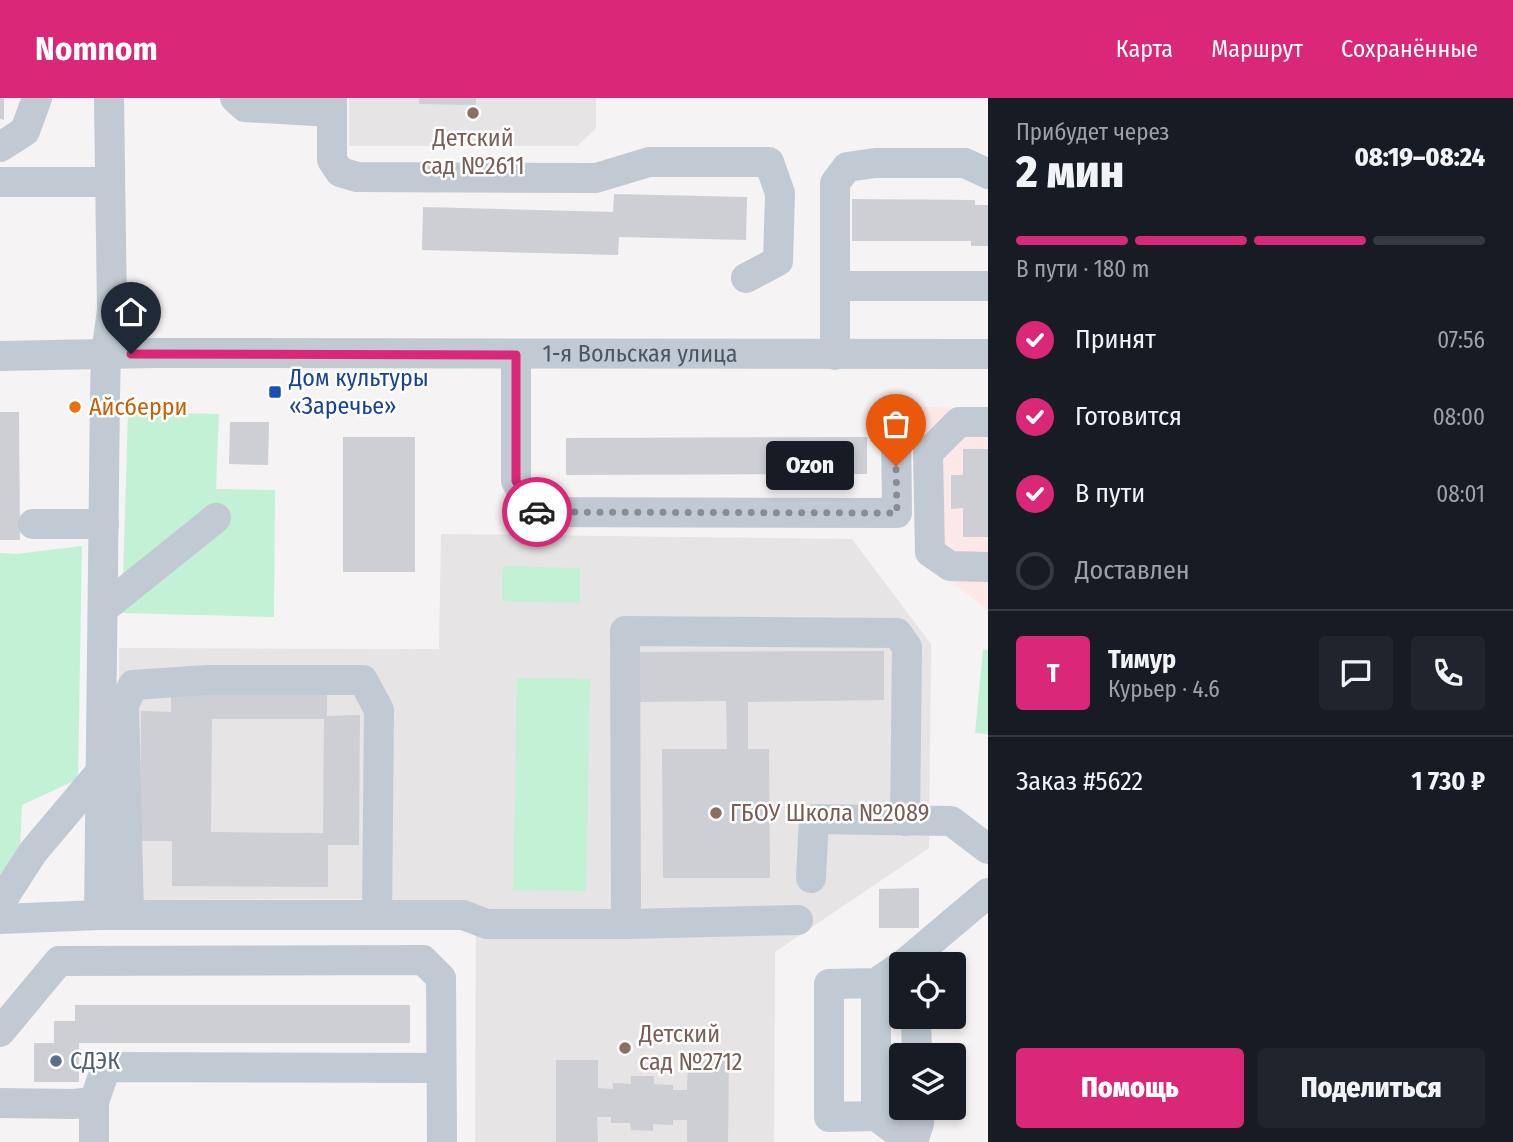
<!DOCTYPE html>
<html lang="ru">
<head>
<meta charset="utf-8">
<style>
	body { margin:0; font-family:"Fira Sans Condensed",sans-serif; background:#20242c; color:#f1f3f6; height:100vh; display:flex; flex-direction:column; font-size:26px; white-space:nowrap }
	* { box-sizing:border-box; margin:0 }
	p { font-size:23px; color:#9ea1a6 }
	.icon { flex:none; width:38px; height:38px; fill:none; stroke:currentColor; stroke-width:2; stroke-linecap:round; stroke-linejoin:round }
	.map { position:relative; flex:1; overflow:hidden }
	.sheet { display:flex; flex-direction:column; background:#171b24; width:525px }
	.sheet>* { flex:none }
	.controls { position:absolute; left:889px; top:854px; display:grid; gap:14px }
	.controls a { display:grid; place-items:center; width:77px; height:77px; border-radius:7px; background:#171b24; box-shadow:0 4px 10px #0003; font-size:35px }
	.pin { position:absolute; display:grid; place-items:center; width:60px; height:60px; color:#fff; margin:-72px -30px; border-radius:50% 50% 50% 0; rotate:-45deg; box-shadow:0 0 7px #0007 }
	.pin .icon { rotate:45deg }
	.courier { position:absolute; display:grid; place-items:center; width:70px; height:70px; margin:-35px; border:5px solid #db2777; border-radius:50%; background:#fff; color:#222; box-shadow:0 2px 9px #0007 }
	.bubble { position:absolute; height:49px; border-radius:7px; background:#171b24; box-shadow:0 4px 10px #0003; font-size:23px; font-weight:800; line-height:49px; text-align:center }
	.head em { font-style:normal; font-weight:800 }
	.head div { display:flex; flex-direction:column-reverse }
	.head { display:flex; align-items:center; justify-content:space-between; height:119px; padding:0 28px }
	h1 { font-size:46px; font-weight:800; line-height:52px }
	.bar { display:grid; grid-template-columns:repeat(4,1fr); gap:10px 7px; align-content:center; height:84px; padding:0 28px }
	.bar i { height:9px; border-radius:5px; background:#363941 }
	.bar .selected { background:#db2777 }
	.bar p { grid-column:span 4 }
	.line { display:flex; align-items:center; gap:18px; padding:0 28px; border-top:2px solid #363941 }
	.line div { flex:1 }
	.round { display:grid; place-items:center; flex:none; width:74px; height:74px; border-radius:7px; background:#20242c }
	ol { padding:0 28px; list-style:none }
	li { display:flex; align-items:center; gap:21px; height:77px }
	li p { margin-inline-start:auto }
	li .icon { padding:7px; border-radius:50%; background:#db2777; color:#fff; stroke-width:4 }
	li:last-child { color:#9ea1a6 }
	li i { width:38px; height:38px; border:4px solid #363941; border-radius:50% }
	.button { display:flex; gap:14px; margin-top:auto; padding:14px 28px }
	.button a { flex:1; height:80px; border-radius:7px; background:#db2777; color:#fff; font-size:28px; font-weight:800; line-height:80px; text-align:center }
	.button a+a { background:#20242c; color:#f1f3f6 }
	header { display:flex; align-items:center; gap:42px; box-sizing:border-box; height:98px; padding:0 35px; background:#db2777; color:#fff }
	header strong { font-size:33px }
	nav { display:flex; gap:38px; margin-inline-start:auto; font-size:24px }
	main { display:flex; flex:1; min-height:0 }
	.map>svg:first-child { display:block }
	.education { fill:#e6e4e5 }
	.medical { fill:#fce8e6 }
	.green { fill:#c3f1d5 }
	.building { fill:#cdcfd5; fill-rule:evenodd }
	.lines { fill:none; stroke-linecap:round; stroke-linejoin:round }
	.minor { stroke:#c1cad2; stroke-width:30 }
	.done { stroke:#868d94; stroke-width:7; stroke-dasharray:0 12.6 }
	.route { stroke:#db2777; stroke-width:9 }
	.education-dot { fill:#8d6e63; stroke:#fff; stroke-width:2.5 }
	.transit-dot { fill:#1a4fb4; stroke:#fff; stroke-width:2.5 }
	.food-dot { fill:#e8710a; stroke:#fff; stroke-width:2.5 }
	.service-dot { fill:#5c6f8a; stroke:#fff; stroke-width:2.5 }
	.labels { text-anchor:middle; stroke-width:5; stroke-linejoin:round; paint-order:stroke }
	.education-label { font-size:24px; fill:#785e54; stroke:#fff; text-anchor:start }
	.street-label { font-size:24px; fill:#4a5661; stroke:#fff }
	.transit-label { font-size:24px; fill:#164399; stroke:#fff; text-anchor:start }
	.food-label { font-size:24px; fill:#c56008; stroke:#fff; text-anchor:start }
	.service-label { font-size:24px; fill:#4e5e75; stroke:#fff; text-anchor:start }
</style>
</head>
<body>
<header>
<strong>Nomnom</strong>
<nav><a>Карта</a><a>Маршрут</a><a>Сохранённые</a></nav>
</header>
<main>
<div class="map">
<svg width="988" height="1044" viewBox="0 0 988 1044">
	<rect width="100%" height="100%" fill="#f5f3f3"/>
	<g class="education">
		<polygon points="349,0 596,0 596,30 577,48 349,48"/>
		<polygon points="441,436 852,441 931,546 929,750 775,854 774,1044 475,1044 476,806 378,801 119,802 119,550 439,551"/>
	</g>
	<polygon class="medical" points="916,309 988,310 988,512 917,456"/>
	<g class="green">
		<polygon points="128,314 219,316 216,391 275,392 274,519 122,515"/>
		<polygon points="82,448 78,681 22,707 20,753 0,787 0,455 16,456"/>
		<polygon points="503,468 580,470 580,505 502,503"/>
		<polygon points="983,551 988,552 988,636 975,635"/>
		<polygon points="517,580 590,581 586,793 513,792"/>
	</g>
	<g class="building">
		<polygon points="0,0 4,0 4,22 0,21"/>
		<polygon points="419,0 476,0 476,7 419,6"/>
		<polygon points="614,96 747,99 746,142 619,139 618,157 422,152 423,109 613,114"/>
		<polygon points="852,101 975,102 975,107 988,107 988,148 971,148 971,143 852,143"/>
		<polygon points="0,314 19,314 20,442 0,442"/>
		<polygon points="230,324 269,324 268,367 229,366"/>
		<rect x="343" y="339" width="72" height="135"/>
		<polygon points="867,339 867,376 566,377 566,340"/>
		<polygon points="963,351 988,351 988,439 963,439 963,410 951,411 951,377 963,377"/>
		<polygon points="884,553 884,602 748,604 748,651 769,651 770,780 663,780 662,651 727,651 726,603 635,604 634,554"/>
		<path d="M 171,596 L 327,597 L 327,618 L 360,617 L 359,747 L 328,747 L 328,789 L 172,788 L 172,743 L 140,743 L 141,613 L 171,614 ZM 212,621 L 324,621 L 323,735 L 211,734 Z"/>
		<polygon points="919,790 919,830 879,830 879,791"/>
		<polygon points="75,907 410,907 410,945 79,945 79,984 34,984 34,945 54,945 54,923 75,923"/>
		<polygon points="688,961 729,962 728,1044 687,1044 687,1022 673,1022 673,1027 653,1026 653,1033 631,1032 630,1025 611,1025 611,1019 597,1019 598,1044 556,1044 556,962 598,962 598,990 613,991 613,985 631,986 631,978 654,978 654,986 673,987 673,992 687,992"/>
	</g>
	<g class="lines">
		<g class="minor">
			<polyline points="235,0 245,9 332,14"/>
			<polyline points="332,0 332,62 340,74 357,79 596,80 649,64 769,64 780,95 778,163 746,180"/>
			<polyline points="0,49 25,33 37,0"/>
			<polyline points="0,84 109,84"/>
			<polyline points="835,188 988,188"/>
			<polyline points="516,257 516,383 534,414 897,415 896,322"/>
			<polyline points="835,257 835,85 847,69 875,65 965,65 988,76"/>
			<path id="s1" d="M 0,258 L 155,255 L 988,256"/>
			<polyline points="988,324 959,324 928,355 930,454 950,468 988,469"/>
			<polyline points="33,426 104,426"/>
			<polyline points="104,510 216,420"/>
			<polyline points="811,780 814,721 951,723 988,751"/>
			<polyline points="0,805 33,754 102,672"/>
			<polyline points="99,817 105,297 106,256 112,212 109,0"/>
			<polyline points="129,817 124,607 133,587 207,582 363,582 379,612 377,817"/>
			<polyline points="0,821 99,817 463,817 487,826 626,826 798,822"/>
			<polyline points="626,826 625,533 897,535 907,549 905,723"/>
			<polyline points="904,866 988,795"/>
			<polyline points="876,885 876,1018 829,1019 829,886 876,885 901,868"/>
			<polyline points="916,919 917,957"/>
			<polyline points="0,934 59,863 423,862 441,880 442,1044"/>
			<polyline points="0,1005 73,1006 94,1004 106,969 441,970"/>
			<polyline points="876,1018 911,1044"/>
			<polyline points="94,1044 94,1004"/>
			<polyline points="913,1044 919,1025 919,1010"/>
		</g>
	</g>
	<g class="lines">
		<polyline class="done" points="537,414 897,415 896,368"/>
		<polyline class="route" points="131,256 516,257 516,383 534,414 537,414"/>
	</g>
	<g class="education-dot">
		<circle cx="473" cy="15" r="7"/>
		<circle cx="716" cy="715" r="7"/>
		<circle cx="625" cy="950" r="7"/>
	</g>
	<rect class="transit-dot" x="268" y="287" width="14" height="14" rx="3.5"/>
	<circle class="food-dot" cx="75" cy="309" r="7"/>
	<circle class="service-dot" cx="56" cy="963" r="7"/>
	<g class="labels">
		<g class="education-label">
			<text x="473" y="48" text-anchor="middle">Детский<tspan x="473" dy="28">сад №2611</tspan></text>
			<text x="730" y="723">ГБОУ Школа №2089</text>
			<text x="639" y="944">Детский<tspan x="639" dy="28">сад №2712</tspan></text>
		</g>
		<g class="street-label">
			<text dy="8" stroke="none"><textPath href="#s1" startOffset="640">1-я Вольская улица</textPath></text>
		</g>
		<g class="transit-label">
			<text x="289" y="288">Дом культуры<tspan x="289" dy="28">«Заречье»</tspan></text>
		</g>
		<g class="food-label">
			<text x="89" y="317">Айсберри</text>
		</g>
		<g class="service-label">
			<text x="70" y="971">СДЭК</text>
		</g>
	</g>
</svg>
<div class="controls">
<a><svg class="icon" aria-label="locate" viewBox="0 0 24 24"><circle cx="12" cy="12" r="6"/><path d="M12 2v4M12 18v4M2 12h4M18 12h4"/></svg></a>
<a><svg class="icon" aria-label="layers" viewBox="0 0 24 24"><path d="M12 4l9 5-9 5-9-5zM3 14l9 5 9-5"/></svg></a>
</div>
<div class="pin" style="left:896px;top:368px;background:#ea580c"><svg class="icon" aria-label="bag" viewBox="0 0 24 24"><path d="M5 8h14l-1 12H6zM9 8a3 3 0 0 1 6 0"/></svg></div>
<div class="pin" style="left:131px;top:256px;background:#1f2937"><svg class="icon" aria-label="home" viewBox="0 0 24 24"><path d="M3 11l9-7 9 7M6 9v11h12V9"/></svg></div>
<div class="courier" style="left:537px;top:414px"><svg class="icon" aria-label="car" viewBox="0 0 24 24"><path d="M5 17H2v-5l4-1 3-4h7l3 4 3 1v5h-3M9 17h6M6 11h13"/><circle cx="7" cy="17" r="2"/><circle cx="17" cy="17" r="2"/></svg></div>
<div class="bubble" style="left:766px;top:343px;width:88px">Ozon</div>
</div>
<section class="sheet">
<div class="head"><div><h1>2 мин</h1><p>Прибудет через</p></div><em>08:19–08:24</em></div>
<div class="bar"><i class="selected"></i><i class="selected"></i><i class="selected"></i><i></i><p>В пути · 180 m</p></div>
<ol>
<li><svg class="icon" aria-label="check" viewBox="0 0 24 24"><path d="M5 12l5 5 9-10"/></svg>Принят<p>07:56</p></li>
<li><svg class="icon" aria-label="check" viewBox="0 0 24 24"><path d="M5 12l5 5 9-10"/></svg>Готовится<p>08:00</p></li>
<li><svg class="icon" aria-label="check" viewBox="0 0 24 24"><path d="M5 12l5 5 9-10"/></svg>В пути<p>08:01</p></li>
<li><i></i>Доставлен</li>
</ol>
<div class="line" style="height:126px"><b class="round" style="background:#db2777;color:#fff">Т</b><div><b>Тимур</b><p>Курьер · 4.6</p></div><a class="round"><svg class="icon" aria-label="chat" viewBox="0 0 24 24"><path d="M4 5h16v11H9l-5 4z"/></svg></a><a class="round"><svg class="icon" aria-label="phone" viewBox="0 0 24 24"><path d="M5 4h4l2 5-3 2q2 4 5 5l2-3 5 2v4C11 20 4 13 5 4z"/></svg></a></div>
<div class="line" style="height:91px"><div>Заказ #5622</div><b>1 730 ₽</b></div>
<div class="button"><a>Помощь</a><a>Поделиться</a></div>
</section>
</main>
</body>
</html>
